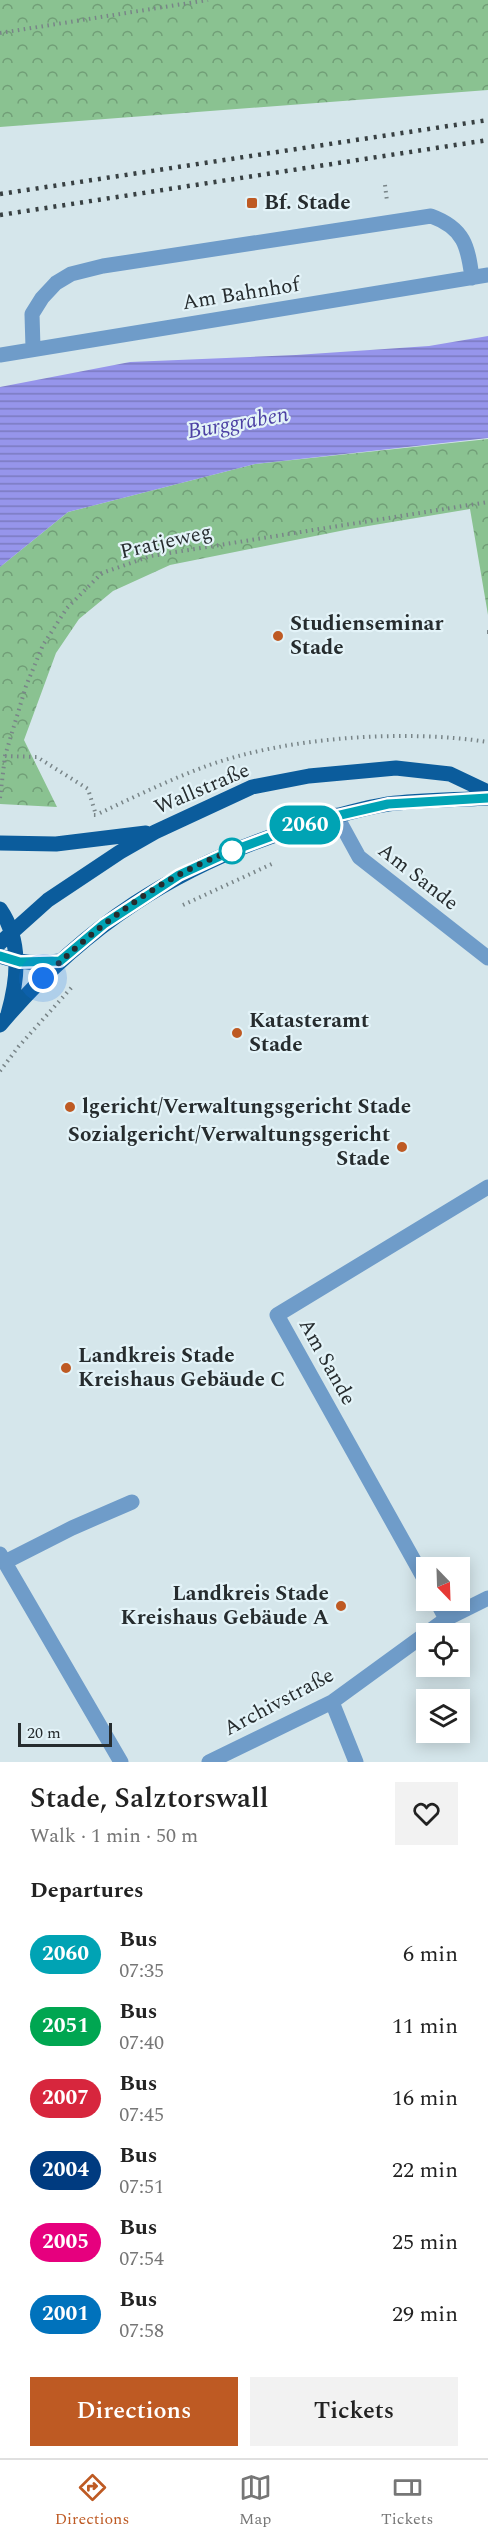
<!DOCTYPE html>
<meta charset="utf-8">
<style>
:root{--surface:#fff;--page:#f2f2f2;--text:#222;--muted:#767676;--line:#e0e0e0;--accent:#be5a23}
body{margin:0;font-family:Spectral,serif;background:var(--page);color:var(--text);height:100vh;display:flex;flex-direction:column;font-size:22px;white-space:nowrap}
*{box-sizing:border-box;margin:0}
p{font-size:20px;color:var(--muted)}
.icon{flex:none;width:33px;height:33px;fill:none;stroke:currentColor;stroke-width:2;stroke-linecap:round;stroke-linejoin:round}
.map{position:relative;height:1762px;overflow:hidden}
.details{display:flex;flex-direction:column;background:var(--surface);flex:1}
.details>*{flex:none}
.badge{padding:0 12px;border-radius:20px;font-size:21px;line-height:39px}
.needle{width:39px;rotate:157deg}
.fabs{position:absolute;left:416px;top:1557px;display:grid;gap:12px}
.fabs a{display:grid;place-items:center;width:54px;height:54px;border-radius:0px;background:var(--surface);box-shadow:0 3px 15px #0003;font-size:30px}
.scale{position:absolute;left:18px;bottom:15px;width:94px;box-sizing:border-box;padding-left:6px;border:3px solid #262c2e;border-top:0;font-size:16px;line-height:21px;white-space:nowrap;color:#262c2e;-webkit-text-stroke:4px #e3f3f8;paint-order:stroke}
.you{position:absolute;width:30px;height:30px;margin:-15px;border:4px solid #fff;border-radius:50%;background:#1a73e8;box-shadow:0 0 0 9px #1a73e833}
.map>.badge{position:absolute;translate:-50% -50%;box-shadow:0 0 0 3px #fff}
h2{padding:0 30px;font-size:22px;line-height:54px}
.round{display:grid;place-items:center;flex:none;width:63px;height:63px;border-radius:0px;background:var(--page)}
.summary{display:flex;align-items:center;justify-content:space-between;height:102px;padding:0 30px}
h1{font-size:28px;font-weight:600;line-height:45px}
.cta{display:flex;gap:12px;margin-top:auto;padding:12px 30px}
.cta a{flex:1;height:69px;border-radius:0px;background:var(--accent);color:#fff;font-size:24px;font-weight:600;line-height:69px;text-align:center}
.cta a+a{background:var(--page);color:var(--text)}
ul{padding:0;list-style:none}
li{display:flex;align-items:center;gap:18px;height:72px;padding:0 30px}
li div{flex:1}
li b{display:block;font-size:22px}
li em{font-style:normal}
li .badge{min-width:66px;font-weight:700;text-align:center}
.dock{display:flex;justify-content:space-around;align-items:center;height:84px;border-top:2px solid var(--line);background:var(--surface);font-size:16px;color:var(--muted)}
.dock a{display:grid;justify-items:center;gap:3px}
.dock .current{color:var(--accent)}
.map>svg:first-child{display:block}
.park{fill:url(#park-crowns)}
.water{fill:url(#water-rules)}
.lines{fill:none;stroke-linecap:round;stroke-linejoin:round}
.path{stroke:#798588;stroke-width:4;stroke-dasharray:1.5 4.5;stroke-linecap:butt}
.minor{stroke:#6f9cc9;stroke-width:15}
.major{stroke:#0b5c9c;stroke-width:15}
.rail{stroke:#384042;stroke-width:4.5;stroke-dasharray:3 6;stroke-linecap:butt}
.line-casing{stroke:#fff;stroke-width:14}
.line{stroke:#00a3b4;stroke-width:9}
.walk{stroke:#262c2e;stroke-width:6;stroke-dasharray:0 10.8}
.poi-dot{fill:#be5a23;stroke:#e3f3f8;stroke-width:2}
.stop-dot{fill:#fff;stroke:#00a3b4;stroke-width:3}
.labels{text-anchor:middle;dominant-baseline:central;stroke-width:4.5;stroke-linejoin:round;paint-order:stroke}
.poi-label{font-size:21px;font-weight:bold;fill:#262c2e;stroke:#e3f3f8;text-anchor:start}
.street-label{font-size:21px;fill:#262c2e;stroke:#e3f3f8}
.water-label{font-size:22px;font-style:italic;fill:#4d41a4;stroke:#e3f3f8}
</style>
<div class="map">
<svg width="488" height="1762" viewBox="0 0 488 1762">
<defs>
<pattern id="park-crowns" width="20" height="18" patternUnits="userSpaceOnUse" patternTransform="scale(1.5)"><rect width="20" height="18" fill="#8ac291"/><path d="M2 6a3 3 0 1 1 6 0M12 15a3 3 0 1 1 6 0" fill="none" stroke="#719e77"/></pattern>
<pattern id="water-rules" width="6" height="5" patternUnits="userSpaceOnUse" patternTransform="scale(1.5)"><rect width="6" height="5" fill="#9695eb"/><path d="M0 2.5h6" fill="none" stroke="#7a7abf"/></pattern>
</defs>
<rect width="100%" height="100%" fill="#d5e6eb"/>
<path class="park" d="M0,0H488V90L0,127Z
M488,439V615L470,509L350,529L170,565L113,591L79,619L56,653L24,740L57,807L0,804V567L68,512L255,464Z"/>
<path class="water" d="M488,336V438L255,464L68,512L0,567V387L130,362L296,355L429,346Z"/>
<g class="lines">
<path class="path" d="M0,33L208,0
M385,185L387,201
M487,632H488
M5,756L37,757L88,789L96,815H93
M0,798L5,756L26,686L43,645L67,608L102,573L151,556L488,502
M100,813C134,797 169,780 204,767C284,737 404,729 488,742
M183,905L274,863
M0,1071L19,1046L72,987"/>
<path class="minor" d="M33,348L32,314L42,298L56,283L71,274L103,266L431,216C464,228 468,246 472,278
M0,355L488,275
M336,815L359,857L488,958
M0,1554L121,1762
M5,1562L72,1528L132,1502
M426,1582L277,1315L488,1187
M436,1600L446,1619L488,1598
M332,1702L356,1762
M209,1762L332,1702L446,1619"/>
<path class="major" d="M0,843L56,844L146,833
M0,909C22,941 18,979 8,1014
M0,943L48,900L120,852L155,832L252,787L309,776L396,768L450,774L488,792
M0,956C20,963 39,964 60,961
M0,1025C82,927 178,864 300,827C328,818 358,809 388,804C421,800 455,800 488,798"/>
<path class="rail" d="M0,194L488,120
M0,215L488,140"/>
</g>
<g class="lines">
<defs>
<path id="line" d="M0,956L20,962L60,961L104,924L179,875L229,852L283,832L336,816L388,804L488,798"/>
</defs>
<use href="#line" class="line-casing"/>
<use href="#line" class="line"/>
<path class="walk" d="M43,978C97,926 161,876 232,851"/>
</g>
<g class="poi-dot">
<rect x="246" y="197" width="12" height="12" rx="3"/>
<circle cx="278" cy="636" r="6"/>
<circle cx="237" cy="1033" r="6"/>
<circle cx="70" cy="1107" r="6"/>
<circle cx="402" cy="1147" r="6"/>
<circle cx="66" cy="1368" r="6"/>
<circle cx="341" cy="1606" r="6"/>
</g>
<circle class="stop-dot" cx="232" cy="851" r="12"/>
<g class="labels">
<g class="poi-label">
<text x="264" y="203">Bf. Stade</text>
<text x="290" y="624">Studienseminar<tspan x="290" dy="24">Stade</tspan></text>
<text x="249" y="1021">Katasteramt<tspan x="249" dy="24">Stade</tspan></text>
<text x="82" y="1107">lgericht/Verwaltungsgericht Stade</text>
<text x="390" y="1135" text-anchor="end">Sozialgericht/Verwaltungsgericht<tspan x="390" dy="24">Stade</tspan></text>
<text x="78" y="1356">Landkreis Stade<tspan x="78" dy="24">Kreishaus Gebäude C</tspan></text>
<text x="329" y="1594" text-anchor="end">Landkreis Stade<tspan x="329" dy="24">Kreishaus Gebäude A</tspan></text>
</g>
<g class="street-label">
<text transform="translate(241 294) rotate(-9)">Am Bahnhof</text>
<text transform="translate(166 542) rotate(-13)">Pratjeweg</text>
<text transform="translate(202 789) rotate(-23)">Wallstraße</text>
<text transform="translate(418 877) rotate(38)">Am Sande</text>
<text transform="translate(327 1362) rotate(61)">Am Sande</text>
<text transform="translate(279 1702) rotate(-28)">Archivstraße</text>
</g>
<g class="water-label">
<text transform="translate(238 423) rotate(-10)">Burggraben</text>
</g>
</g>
</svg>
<div class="fabs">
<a><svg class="needle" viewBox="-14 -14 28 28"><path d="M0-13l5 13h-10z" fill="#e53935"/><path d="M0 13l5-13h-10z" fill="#767676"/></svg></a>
<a><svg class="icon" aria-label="locate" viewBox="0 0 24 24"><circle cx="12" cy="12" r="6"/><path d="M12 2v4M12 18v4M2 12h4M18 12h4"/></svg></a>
<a><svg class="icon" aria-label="layers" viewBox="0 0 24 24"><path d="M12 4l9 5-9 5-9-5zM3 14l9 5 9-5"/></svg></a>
</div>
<div class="scale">20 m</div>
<div class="you" style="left:43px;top:978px"></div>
<b class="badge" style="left:305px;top:825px;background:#00a3b4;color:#fff">2060</b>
</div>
<section class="details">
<div class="summary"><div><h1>Stade, Salztorswall</h1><p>Walk · 1 min · 50 m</p></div><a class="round"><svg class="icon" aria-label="heart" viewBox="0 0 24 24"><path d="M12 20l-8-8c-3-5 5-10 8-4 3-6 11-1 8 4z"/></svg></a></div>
<h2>Departures</h2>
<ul>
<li><span class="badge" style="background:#00a3b4;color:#fff">2060</span><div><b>Bus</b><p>07:35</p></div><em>6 min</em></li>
<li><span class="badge" style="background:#00a651;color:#fff">2051</span><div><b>Bus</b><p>07:40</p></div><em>11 min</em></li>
<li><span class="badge" style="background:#d7263d;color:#fff">2007</span><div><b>Bus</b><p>07:45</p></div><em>16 min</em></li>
<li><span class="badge" style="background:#003b80;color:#fff">2004</span><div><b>Bus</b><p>07:51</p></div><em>22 min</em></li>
<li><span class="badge" style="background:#e6007e;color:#fff">2005</span><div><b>Bus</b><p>07:54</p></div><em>25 min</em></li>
<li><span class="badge" style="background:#0072bc;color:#fff">2001</span><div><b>Bus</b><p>07:58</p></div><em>29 min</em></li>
</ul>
<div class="cta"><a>Directions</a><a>Tickets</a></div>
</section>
<nav class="dock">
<a class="current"><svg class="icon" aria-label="directions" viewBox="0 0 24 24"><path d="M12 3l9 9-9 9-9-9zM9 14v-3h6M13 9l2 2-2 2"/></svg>Directions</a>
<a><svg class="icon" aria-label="map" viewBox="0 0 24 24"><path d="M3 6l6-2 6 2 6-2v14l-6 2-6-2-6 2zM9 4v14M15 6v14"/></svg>Map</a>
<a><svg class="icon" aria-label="tickets" viewBox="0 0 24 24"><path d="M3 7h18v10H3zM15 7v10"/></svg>Tickets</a>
</nav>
